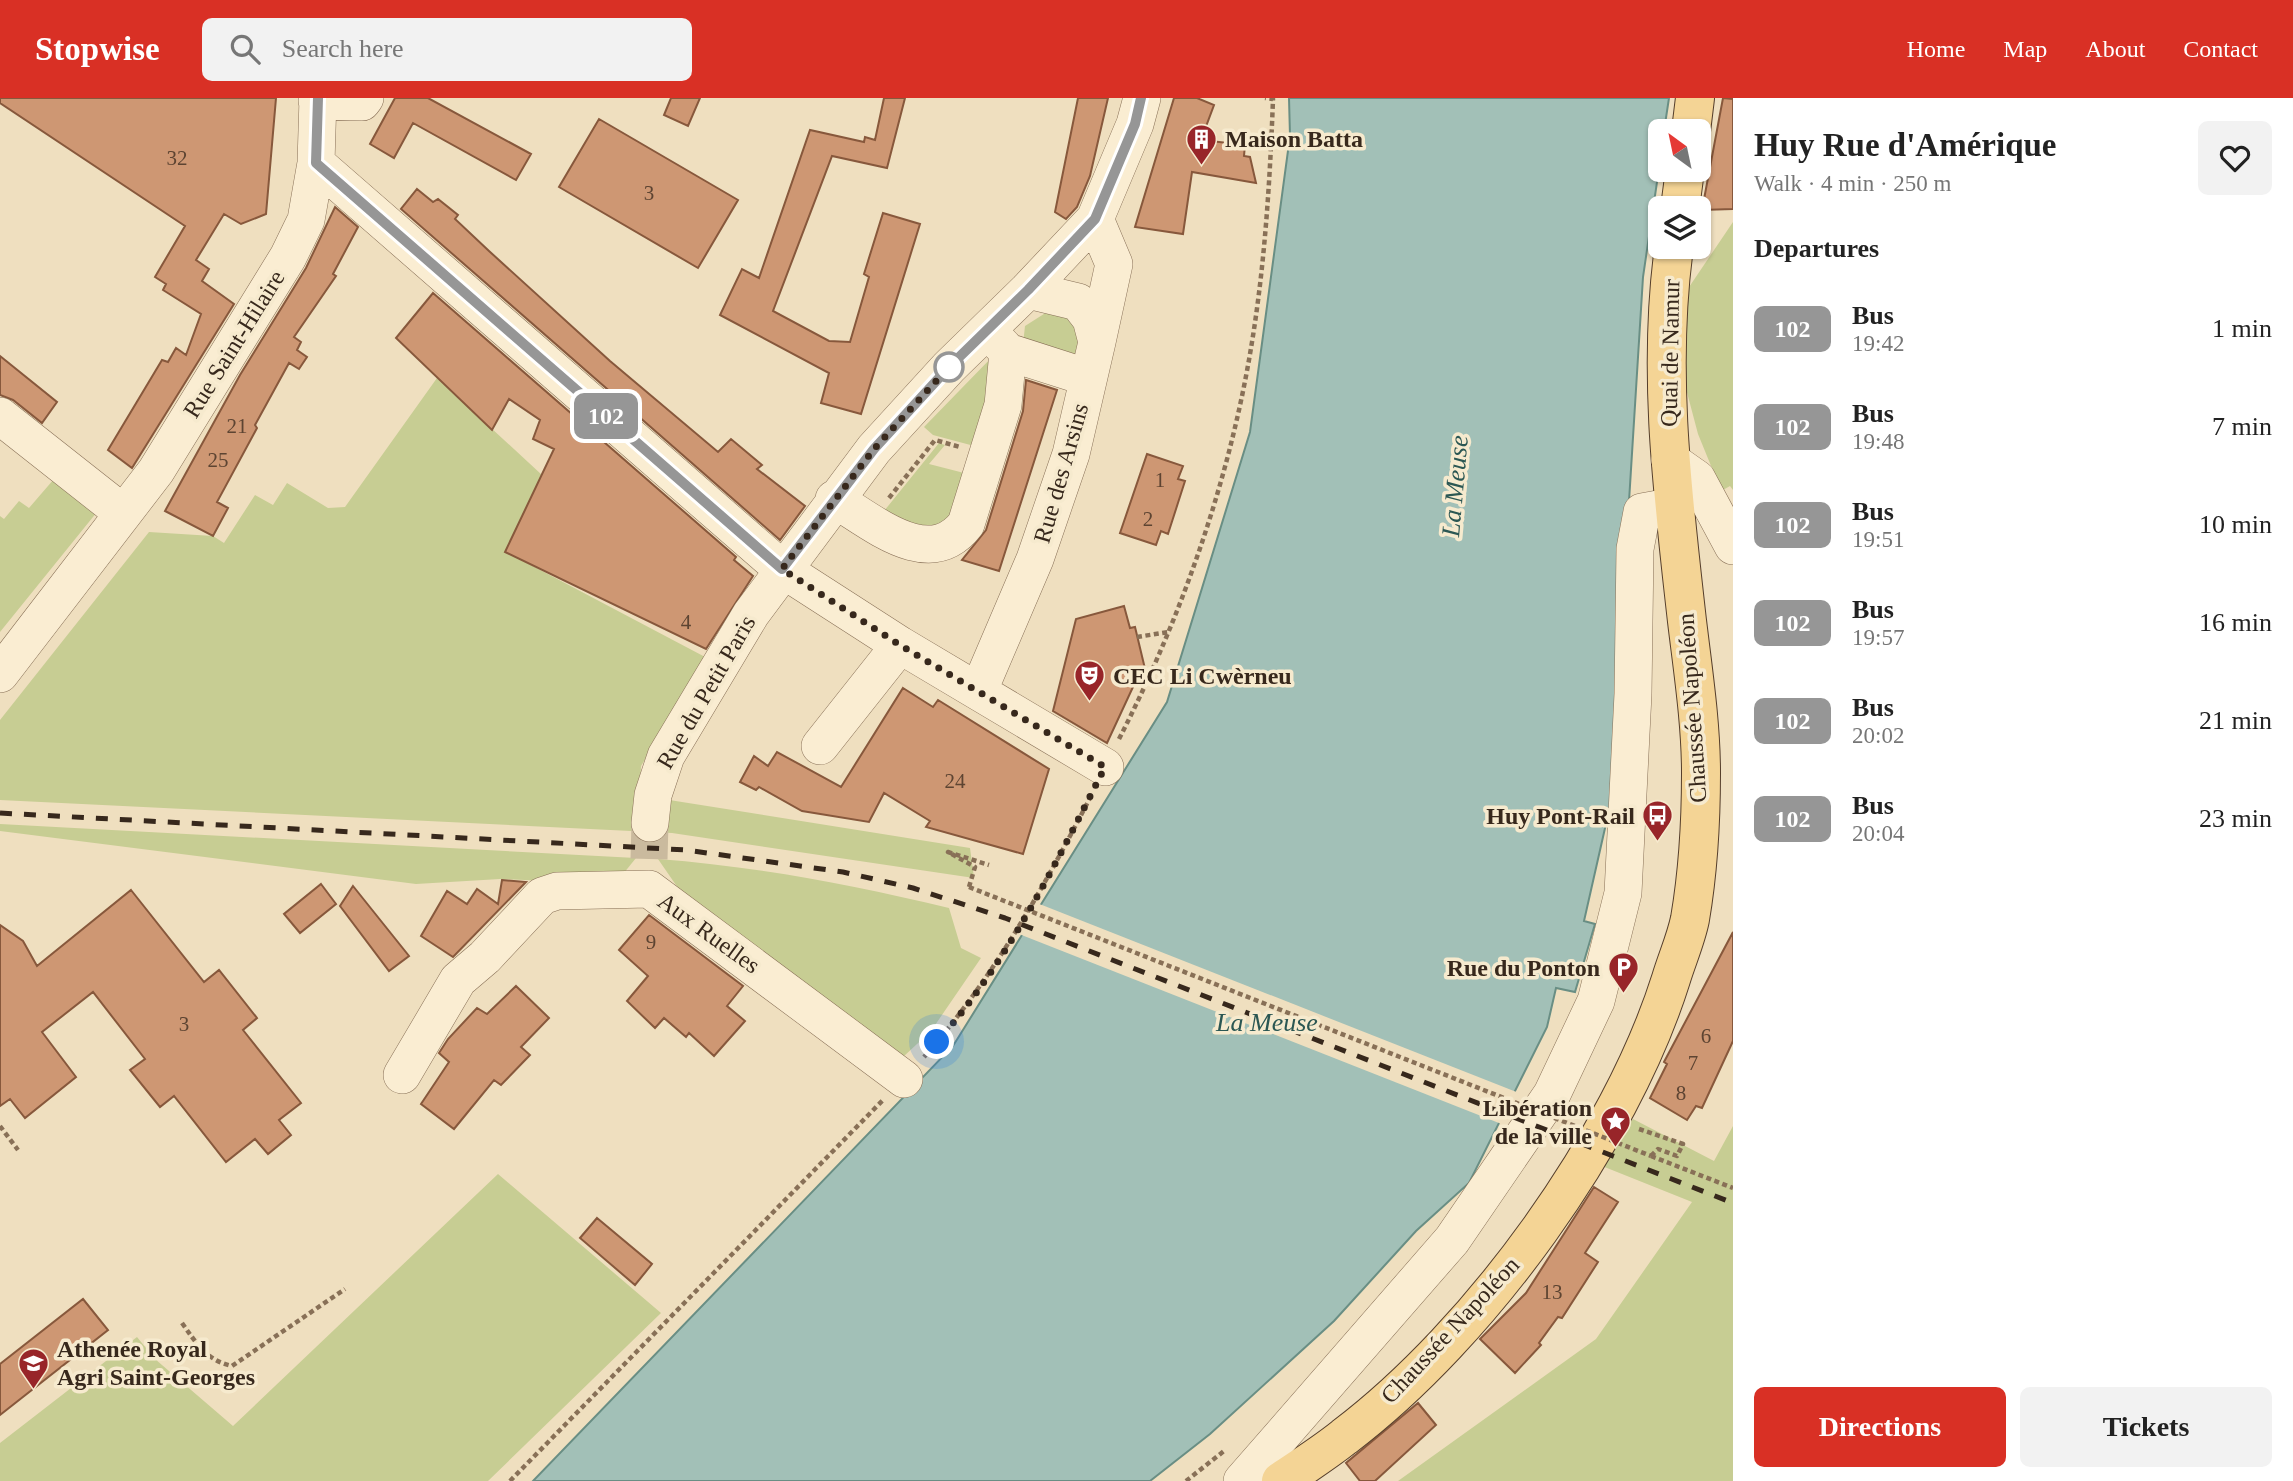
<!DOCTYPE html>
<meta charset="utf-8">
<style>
:root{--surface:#fff;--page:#f2f2f2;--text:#222;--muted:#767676;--accent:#d93025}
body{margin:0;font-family:Georgia,serif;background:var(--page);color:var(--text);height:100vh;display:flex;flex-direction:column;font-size:26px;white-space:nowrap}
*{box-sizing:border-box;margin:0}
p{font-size:23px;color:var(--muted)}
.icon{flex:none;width:38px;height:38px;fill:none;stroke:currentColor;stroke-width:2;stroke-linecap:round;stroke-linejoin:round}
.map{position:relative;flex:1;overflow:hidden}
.side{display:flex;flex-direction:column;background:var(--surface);width:560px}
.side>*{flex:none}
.badge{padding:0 14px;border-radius:10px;font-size:24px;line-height:46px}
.needle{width:46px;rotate:327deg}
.buttons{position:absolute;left:1648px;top:21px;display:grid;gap:14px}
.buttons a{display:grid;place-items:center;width:63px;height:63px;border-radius:10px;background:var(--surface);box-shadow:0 2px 5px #0004;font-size:35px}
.you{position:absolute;width:35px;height:35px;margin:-18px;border:5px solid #fff;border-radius:50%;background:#1a73e8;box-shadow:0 0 0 10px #1a73e833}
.map>.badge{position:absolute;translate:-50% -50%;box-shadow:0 0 0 4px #fff}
h2{padding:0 21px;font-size:26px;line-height:63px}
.round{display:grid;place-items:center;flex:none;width:74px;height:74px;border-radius:10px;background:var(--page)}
.overview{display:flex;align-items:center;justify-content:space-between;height:119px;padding:0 21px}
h1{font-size:33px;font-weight:800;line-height:52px}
.primary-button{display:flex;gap:14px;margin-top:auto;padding:14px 21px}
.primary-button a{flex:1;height:80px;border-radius:10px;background:var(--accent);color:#fff;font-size:28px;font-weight:800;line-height:80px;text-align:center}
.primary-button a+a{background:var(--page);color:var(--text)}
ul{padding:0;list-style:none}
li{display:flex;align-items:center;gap:21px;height:98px;padding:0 21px}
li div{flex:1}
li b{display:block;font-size:26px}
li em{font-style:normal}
li .badge{min-width:77px;font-weight:700;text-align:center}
header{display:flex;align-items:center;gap:42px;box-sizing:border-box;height:98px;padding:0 35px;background:var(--accent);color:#fff}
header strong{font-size:33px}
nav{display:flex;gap:38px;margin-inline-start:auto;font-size:24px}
.search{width:490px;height:63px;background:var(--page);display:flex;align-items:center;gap:18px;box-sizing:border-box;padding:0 24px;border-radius:10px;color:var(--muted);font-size:26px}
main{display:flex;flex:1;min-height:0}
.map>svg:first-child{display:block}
.green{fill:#c7cd93}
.water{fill:#a2c0b7;stroke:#698e84;stroke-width:2}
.pier{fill:#efdfbf}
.building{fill:#ce9773;stroke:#87583c;stroke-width:2}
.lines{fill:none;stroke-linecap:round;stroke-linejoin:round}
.minor-tunnel{stroke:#caba9e;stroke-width:37;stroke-dasharray:37 18;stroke-linecap:butt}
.minor-casing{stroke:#887057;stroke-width:38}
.major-casing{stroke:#553e2b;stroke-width:40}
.path{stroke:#887057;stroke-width:4.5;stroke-dasharray:5 3.5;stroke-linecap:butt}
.minor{stroke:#faedd2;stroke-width:37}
.major{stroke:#f4d495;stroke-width:38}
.rail{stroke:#37281c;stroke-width:5;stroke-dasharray:12 12;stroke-linecap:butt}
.path-bridge{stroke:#887057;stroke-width:4.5;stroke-dasharray:5 3.5;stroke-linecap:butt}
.line-casing{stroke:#fff;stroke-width:16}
.line{stroke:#969696;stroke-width:10}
.walk{stroke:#37281c;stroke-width:7;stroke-dasharray:0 12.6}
.stop-dot{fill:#fff;stroke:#969696;stroke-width:3.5}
.labels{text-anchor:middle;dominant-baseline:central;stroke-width:7;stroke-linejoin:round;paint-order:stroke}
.number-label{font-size:21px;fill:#5d4432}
.poi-label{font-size:24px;font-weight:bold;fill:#37281c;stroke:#f6eace;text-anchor:start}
.street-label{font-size:24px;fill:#37281c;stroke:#f6eace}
.water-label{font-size:26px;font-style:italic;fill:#2b5753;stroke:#f6eace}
</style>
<header>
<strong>Stopwise</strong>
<div class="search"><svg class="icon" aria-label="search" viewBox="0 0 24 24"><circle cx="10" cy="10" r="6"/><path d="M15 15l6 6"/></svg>Search here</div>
<nav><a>Home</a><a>Map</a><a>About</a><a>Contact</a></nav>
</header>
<main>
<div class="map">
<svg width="1733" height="1383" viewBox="0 0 1733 1383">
<rect width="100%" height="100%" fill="#efdfbf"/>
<path class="green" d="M1733,124V392L1730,388L1723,392L1718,385L1698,336L1684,283L1683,198Z
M1047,214L1062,216L1076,227L1080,260L1023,246L1025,228Z
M994,257L978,349L933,337L924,329Z
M437,280L542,377L506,454L707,560L641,668L638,724L663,701L970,750L974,780L672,735L0,702V622L149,434L213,438L224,445L255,397L273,407L287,385L328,410L345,409Z
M939,345L945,347L929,366L968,376L943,433L880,418Z
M54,381L97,414L0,534V418L4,421L19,403L29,410Z
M0,726L636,760L615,786L500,781L416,786L0,733Z
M658,761C760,769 849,786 949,810L961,850L981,860L931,933L903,959L687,803Z
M1633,1021L1714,1063L1733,1028V1383H1398L1596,1241L1692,1104L1592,1064Z
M498,1076L661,1215L488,1383H0V1345L137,1239L155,1261L233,1328Z"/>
<path class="water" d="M1289,0H1669L1664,33H1661V57L1643,179L1610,708L1584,823L1595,826L1575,894L1556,890L1547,929L1469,1085L1416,1133L1334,1223L1210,1336L1150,1383H533L953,948L1167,604L1250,334L1290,38Z"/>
<path class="pier" d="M1039,806L1042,807L1519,995L1504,1027L1019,836Z"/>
<path class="building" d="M0,0H276L266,116L241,126L224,116L196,162L209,171L202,183L234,206L132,370L108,352L162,262L168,264L176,250L186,257L201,216L163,192L166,186L155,179L185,128L0,5Z
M395,0H428L531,56L516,82L413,25L394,60L370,46Z
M671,0H700L688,28L664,17Z
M884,0H905L887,70L832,58L773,213L829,243L850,244L869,179L864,176L883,115L920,126L861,316L821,305L829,275L720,217L742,171L759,180L810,32L864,44L865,39L875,42Z
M1078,0H1108L1090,78L1077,109L1066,121L1055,114Z
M1174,0H1197L1214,7L1201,42L1245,47L1244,58L1250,59L1256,85L1192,74L1183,136L1135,129Z
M1723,0L1733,1V111L1702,112Z
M599,21L738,102L698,170L559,89Z
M417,91L433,104L438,101L458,117L455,121L489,153L610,263L718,354L731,341L762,367L757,371L805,408L780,442L401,111Z
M335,109L358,129L333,176L336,178L294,239L301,244L297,252L307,259L299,271L289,265L255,327L257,330L217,404L228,410L213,438L165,413L240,277L306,170Z
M433,195L736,459L734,462L753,478L706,551L505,454L554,351L533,341L540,322L509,301L492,332L396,240Z
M0,258L57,304L42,325L13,302L0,297Z
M1026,282L1057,292L999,473L962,462L986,432L1023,313Z
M1147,356L1183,368L1178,381L1185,383L1168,436L1161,433L1156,447L1120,435Z
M1124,508L1130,530L1135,529L1146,575L1139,576L1107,645L1053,613L1076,521Z
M903,590L933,609L938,602L1049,671L1023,756L926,729L930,723L884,695L869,724L802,713L759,689L756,692L740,684L754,658L768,668L777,654L841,689Z
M502,782L526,784L453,859L421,838L447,793L467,806L477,791L498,806Z
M321,786L336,806L300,835L284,816Z
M353,788L409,858L389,873L340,808Z
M131,792L204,884L219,872L257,920L243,932L301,1005L279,1022L291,1037L268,1056L255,1041L226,1064L174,998L160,1009L130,972L145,961L93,894L42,934L76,979L25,1020L10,1001L0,1008V827L23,843L37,868Z
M649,817L743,888L727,908L745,923L714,958L689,935L686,939L664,920L655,930L627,903L648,878L619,852Z
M1733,834V943L1702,1010L1696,1008L1687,1022L1650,1000L1667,966L1664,964Z
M516,888L549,920L521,949L530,957L501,987L494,982L454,1031L421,1006L449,964L439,955L448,941L477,910L487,916Z
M1594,1089L1618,1104L1585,1155L1598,1164L1562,1220L1558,1219L1539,1245L1541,1247L1515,1275L1480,1241L1526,1195Z
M597,1120L652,1166L635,1187L580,1140Z
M83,1201L108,1232L0,1317V1266Z
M1418,1305L1436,1327L1375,1383H1360L1346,1365Z"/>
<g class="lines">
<path class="minor-tunnel" d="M649,761L650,725"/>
<defs>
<path id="minor" d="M317,3L362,4L365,0
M316,65L782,471L900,547L1105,669
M1095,121L1114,166L1097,244
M993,238L1008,254L1086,279
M0,318L123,415
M1670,362L1697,381L1733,448
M834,401C873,424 929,474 966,426L1003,307L1008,254
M0,576L156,373L288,159L306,122L316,65L318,0
M979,592L1035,461L1071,356L1097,244L1091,221L1078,204L1028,192
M820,648L900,547
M650,725L653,697L666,658L751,516L874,351L949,269L1028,192L1095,121L1135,26L1142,0
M402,977L458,882L485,859L542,798L557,793L649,791L904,981
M1242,1383L1452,1142L1552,996L1596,903L1623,795L1633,596L1635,451L1642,414L1675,408"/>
<path id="major" d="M1691,33L1695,0
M1680,110L1685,72
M1281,1383C1302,1369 1324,1355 1344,1339C1480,1236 1620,1043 1671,881C1677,861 1686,841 1690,821C1698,774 1701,723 1701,675C1701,625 1693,573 1687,523C1673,398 1657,274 1674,149"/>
</defs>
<use href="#minor" class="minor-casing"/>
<use href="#major" class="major-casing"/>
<path class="path" d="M889,400L935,342L960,349
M1137,539L1168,534
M1119,641C1182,518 1230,381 1252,244C1265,164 1270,82 1273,1L1265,0
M969,789L975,769L948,754L989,767
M924,959C993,881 1044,789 1092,696
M0,1028L18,1052
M1639,1031L1683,1046L1677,1058L1658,1051L1651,1058
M1651,1058L1733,1090
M182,1225C197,1246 206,1262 232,1268L345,1191
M510,1383L884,1001
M1186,1383L1224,1353"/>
<use href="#minor" class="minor"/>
<use href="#major" class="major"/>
<path class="rail" d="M0,715L686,752L843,774L913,790L1005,820L1733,1105"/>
<path class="path-bridge" d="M969,789L1651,1058"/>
</g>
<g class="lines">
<defs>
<path id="line" d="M318,0L316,65L782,471L874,351L949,269L1028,192L1095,121L1135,26L1141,0"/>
</defs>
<use href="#line" class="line-casing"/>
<use href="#line" class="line"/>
<path class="walk" d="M937,944C1008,864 1057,763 1105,669L900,547L782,471L874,351L949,269"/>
</g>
<defs>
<symbol id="building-pin" viewBox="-11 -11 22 30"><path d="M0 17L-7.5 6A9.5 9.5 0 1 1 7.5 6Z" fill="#982529" stroke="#f6eace"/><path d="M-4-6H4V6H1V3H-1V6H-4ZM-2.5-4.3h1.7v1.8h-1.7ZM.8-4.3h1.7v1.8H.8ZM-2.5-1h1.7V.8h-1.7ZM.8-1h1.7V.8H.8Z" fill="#fff"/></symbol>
<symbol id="theatre-pin" viewBox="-11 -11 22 30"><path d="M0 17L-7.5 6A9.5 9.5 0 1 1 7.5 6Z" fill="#982529" stroke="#f6eace"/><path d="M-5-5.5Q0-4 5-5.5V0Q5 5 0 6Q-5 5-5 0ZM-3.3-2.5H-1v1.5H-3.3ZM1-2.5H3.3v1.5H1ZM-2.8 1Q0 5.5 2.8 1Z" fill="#fff"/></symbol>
<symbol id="bus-pin" viewBox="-11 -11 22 30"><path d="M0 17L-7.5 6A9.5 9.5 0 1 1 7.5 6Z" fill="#982529" stroke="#f6eace"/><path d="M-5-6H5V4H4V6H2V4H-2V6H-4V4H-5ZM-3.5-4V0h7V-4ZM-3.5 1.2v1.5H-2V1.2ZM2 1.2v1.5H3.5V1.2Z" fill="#fff"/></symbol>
<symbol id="parking-pin" viewBox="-11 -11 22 30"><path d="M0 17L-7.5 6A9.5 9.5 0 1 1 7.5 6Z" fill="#982529" stroke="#f6eace"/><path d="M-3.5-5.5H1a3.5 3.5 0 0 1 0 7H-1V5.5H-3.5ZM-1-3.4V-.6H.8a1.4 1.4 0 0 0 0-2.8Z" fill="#fff"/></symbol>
<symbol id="sight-pin" viewBox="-11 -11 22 30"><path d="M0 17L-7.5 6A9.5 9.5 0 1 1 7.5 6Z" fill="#982529" stroke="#f6eace"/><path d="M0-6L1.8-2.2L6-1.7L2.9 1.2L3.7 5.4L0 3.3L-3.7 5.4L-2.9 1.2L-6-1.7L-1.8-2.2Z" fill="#fff"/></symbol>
<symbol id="school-pin" viewBox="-11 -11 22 30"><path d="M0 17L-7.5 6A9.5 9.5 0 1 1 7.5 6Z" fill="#982529" stroke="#f6eace"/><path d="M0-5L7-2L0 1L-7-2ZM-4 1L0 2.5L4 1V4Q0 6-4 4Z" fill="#fff"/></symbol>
</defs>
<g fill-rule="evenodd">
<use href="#building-pin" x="1184" y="24" width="35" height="47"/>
<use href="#theatre-pin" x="1072" y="560" width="35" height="47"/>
<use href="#bus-pin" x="1640" y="700" width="35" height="47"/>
<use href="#parking-pin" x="1606" y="852" width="35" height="47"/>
<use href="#sight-pin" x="1598" y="1006" width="35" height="47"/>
<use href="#school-pin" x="16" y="1248" width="35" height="47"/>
</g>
<circle class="stop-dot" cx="949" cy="269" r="14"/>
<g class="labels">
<g class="number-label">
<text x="177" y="60">32</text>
<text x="649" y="95">3</text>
<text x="237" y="328">21</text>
<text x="218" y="362">25</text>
<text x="1160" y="382">1</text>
<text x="1148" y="421">2</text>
<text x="686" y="524">4</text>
<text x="955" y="683">24</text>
<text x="651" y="844">9</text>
<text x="184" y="926">3</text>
<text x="1706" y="938">6</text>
<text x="1693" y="965">7</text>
<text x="1681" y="995">8</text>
<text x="1552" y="1194">13</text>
</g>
<g class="poi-label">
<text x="1225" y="41">Maison Batta</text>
<text x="1113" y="578">CEC Li Cwèrneu</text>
<text x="1635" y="718" text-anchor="end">Huy Pont-Rail</text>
<text x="1600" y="870" text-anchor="end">Rue du Ponton</text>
<text x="1592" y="1010" text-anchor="end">Libération<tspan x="1592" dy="28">de la ville</tspan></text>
<text x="57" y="1251">Athenée Royal<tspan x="57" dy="28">Agri Saint-Georges</tspan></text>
</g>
<g class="street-label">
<text transform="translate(234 246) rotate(-58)">Rue Saint-Hilaire</text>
<text transform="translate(1670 255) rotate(-89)">Quai de Namur</text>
<text transform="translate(1061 375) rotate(-74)">Rue des Arsins</text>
<text transform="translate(706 594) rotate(-60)">Rue du Petit Paris</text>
<text transform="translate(1692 610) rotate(-94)">Chaussée Napoléon</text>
<text transform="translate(709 835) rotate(36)">Aux Ruelles</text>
<text transform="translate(1450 1232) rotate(-47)">Chaussée Napoléon</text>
</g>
<g class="water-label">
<text transform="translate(1455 388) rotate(-85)">La Meuse</text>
<text x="1267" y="924">La Meuse</text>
</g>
</g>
</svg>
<div class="buttons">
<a><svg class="needle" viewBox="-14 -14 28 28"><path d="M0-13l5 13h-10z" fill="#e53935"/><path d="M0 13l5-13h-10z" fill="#767676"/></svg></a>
<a><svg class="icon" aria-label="layers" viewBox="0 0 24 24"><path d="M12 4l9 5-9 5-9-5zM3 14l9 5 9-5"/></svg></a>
</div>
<div class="you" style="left:937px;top:944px"></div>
<b class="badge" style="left:606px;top:318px;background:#969696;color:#fff">102</b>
</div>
<section class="side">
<div class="overview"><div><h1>Huy Rue d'Amérique</h1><p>Walk · 4 min · 250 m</p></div><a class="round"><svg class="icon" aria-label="heart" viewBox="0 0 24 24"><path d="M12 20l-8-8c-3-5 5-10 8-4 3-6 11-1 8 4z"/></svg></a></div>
<h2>Departures</h2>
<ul>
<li><span class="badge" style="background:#969696;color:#fff">102</span><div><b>Bus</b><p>19:42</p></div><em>1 min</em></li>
<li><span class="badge" style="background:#969696;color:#fff">102</span><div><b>Bus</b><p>19:48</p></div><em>7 min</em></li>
<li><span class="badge" style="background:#969696;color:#fff">102</span><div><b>Bus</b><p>19:51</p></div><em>10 min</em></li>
<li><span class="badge" style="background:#969696;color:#fff">102</span><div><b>Bus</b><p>19:57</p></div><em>16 min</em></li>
<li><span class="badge" style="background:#969696;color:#fff">102</span><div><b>Bus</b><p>20:02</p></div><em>21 min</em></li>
<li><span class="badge" style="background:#969696;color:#fff">102</span><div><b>Bus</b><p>20:04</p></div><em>23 min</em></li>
</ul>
<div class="primary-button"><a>Directions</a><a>Tickets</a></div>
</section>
</main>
